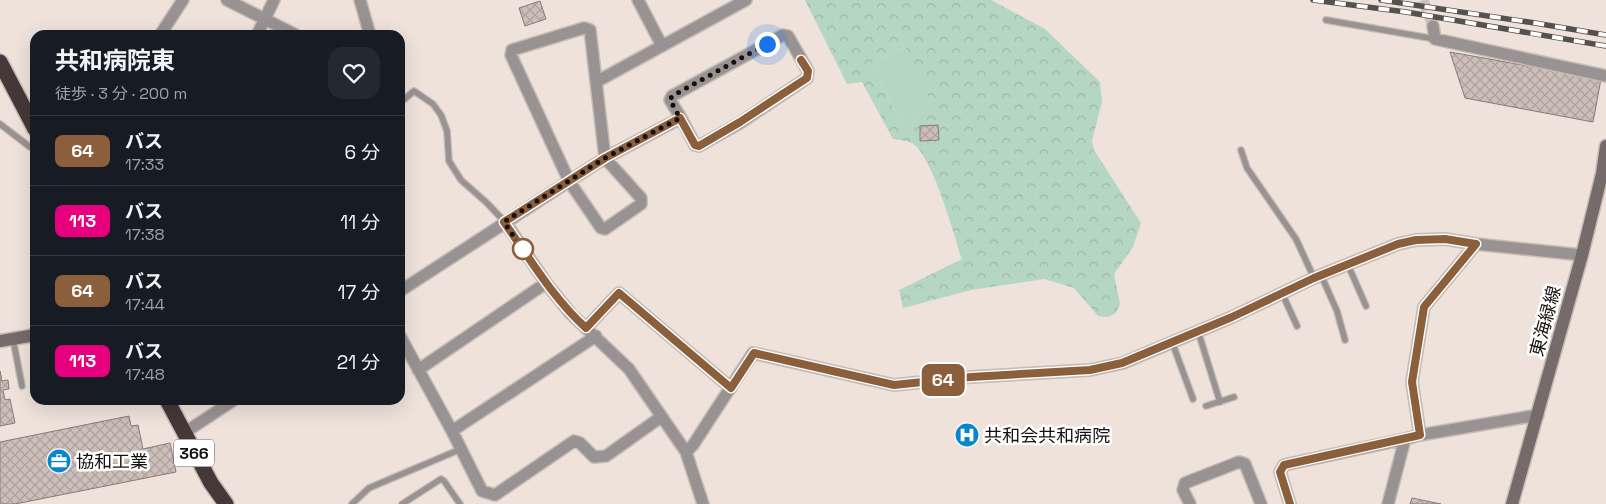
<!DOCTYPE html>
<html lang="ja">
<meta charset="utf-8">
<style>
:root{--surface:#171b24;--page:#242831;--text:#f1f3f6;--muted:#9ea1a6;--line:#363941}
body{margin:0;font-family:"Space Grotesk","Noto Sans JP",sans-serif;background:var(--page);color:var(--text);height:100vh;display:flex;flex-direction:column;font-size:19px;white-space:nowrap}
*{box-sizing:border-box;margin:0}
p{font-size:16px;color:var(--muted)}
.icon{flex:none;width:28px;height:28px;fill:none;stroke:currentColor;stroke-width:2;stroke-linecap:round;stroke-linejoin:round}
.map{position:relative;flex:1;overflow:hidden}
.panel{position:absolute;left:30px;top:30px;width:375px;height:375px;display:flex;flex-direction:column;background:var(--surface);border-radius:15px;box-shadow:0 5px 20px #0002}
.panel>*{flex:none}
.badge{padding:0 10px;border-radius:8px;font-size:18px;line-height:32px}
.you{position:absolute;width:25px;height:25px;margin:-12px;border:4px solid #fff;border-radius:50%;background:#1a73e8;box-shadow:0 0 0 8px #1a73e833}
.map>.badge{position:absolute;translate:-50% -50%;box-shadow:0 0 0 2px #fff}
.round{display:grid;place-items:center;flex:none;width:52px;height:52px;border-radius:15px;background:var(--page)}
.head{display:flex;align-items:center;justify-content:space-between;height:85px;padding:0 25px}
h1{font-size:24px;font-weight:700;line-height:38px}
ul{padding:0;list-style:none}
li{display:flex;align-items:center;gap:15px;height:70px;padding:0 25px;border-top:1px solid var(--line)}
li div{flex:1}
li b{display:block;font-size:19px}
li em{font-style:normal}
li .badge{min-width:55px;font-weight:700;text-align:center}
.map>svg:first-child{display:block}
.green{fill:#b5d7c2}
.forest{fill:url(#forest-crowns);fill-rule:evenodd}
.building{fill:url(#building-cross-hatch);stroke:#897b77}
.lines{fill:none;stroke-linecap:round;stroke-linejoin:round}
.street-tunnel{stroke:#cdc3bb;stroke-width:11;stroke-dasharray:11 5.5;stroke-linecap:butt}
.lane-casing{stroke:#c7bcb5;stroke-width:8}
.street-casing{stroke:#c7bcb5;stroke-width:14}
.secondary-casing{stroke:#c7bcb5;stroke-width:15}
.highway-casing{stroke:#c7bcb5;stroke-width:18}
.lane{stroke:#999292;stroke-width:5.5}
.street{stroke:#999292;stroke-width:11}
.secondary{stroke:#746b6a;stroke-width:12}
.highway{stroke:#443838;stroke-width:15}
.rail-casing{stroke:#57514c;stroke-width:5.5}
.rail{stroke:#fff;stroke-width:4;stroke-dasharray:11;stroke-linecap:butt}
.line-casing{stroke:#fff;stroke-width:11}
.line{stroke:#8b5e3c;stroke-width:8}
.walk{stroke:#15110e;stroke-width:5;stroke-dasharray:0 9}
.stop-dot{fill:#fff;stroke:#8b5e3c;stroke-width:2.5}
.labels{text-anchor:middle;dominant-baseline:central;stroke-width:5;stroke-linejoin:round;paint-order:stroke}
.shield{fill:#fff;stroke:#5b5856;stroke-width:1}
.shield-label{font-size:16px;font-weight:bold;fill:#15110e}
.street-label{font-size:18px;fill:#15110e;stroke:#fff}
.poi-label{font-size:18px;fill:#15110e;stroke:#fff;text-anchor:start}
</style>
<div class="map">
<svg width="1606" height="504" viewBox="0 0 1606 504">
<defs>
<pattern id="forest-crowns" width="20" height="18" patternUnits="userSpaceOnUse" patternTransform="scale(1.25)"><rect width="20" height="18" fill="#b5d7c2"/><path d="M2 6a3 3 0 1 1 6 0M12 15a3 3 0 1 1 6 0" fill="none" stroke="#9bb8a6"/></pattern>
<pattern id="building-cross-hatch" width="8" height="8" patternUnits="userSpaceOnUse" patternTransform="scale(1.25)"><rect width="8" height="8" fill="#ccbeb9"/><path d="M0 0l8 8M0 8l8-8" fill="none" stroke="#aea29e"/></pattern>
</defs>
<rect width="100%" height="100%" fill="#eee2da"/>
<path class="green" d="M905,47L934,108L901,124L872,63Z"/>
<path class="forest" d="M805,0H991L1045,29L1100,82L1102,102L1092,141L1094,150L1141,223L1133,247L1114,274L1120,304L1116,313L1108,317L1098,316L1074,288L1044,279L971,290L903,308L899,290L962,259C954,235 932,154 912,143C907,140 898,140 893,139L862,82L847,84ZM905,47L933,108L901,124L872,63Z"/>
<path class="building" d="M540,1L546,19L525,26L519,8Z
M1450,52L1601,79L1593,122L1465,98Z
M938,125L939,140L920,141V126Z
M0,371L2,381L8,380L9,389L3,390L5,400L10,399L15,423L0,426Z
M129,416L131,426L138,425L143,449L170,443L176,472L15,504H0V442Z
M1412,498L1441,504H1410Z"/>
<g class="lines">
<path class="street-tunnel" d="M1423,0L1433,26"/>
<defs>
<path id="lane" d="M1326,20L1435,39
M400,103L414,91L433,104L441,115L447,131L449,161L461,180L487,203L505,222
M0,124L30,147H35
M1241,150L1247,168L1296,239L1314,278
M1348,265L1366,306
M1321,275L1337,311L1345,340
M1282,293L1297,326
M1198,331L1220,402
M13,339L22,386
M1172,342L1193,399
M1206,406L1234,397
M352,504L369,488L461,449
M402,504L441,479L444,481L460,504"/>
<path id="street" d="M227,0L296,35
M360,0L370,35
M638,0L662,46
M1433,26L1435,39L1606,76
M584,28L590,30L605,158L641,198V204L605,229L601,228L569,181L511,55L512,50Z
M160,35L183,0
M257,35L274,0
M596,82L746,0
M505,222L546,283L571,314L629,369L686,452L703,504
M400,291L605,158L681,118L670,100L672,96L783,35L788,36L808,71L807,78L740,123L699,146L695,145L681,118
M586,328L619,293L731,388
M400,336L452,431L482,491L495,495L574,441L580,443L594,457L606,456L661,417
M418,370L546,283
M452,431L596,336
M184,433L234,400
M1420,435L1412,382L1424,307L1476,244
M686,452L693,445L753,353L894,385L971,377L1090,370L1123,363L1232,317L1314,278L1398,244L1416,240L1445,239L1476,244L1582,255
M1190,504L1183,490L1185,483L1239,462L1245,464L1261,504
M1290,504L1280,472L1284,465L1405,439
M1388,504L1405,439L1420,435L1538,415"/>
<path id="secondary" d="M0,341L35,335
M1512,504L1582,255L1602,174L1606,146"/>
<path id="highway" d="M0,62L35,129
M167,400L211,483L226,504"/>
</defs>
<use href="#lane" class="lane-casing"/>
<use href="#street" class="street-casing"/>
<use href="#secondary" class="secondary-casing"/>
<use href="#highway" class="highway-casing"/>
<use href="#lane" class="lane"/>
<use href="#street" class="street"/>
<use href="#secondary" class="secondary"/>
<use href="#highway" class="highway"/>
<defs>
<path id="rail" d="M1313,0L1406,12L1606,46
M1381,0L1535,23L1606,35"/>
</defs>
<use href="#rail" class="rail-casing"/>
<use href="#rail" class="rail"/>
</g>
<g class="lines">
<defs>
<path id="line" d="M801,60L808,71L807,78L740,122L699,146L695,145L680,118L605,158L504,222C530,259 553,298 586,328L619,293L731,388L754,353L894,385L971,377L1090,370L1122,363L1232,317L1314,278L1398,244L1416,240L1445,239L1476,244L1424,307L1412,382L1420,435L1284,465L1280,472L1290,504"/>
</defs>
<use href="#line" class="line-casing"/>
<use href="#line" class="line"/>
<path class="walk" d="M523,249L525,253L504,222L605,158L680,118L670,100L672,96L767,44"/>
</g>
<defs>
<symbol id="hospital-disc" viewBox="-11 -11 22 22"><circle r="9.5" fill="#0885cd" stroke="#fff"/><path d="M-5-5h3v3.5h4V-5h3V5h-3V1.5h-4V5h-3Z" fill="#fff"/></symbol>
<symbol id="office-disc" viewBox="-11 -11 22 22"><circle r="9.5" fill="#0885cd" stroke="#fff"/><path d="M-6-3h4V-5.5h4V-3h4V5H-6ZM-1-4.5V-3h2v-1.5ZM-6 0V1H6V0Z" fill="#fff"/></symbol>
</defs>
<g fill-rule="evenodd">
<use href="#hospital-disc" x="953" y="421" width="28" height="28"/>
<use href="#office-disc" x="45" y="447" width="28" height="28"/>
</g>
<circle class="stop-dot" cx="523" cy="249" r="10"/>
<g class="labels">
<rect class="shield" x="174" y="439.5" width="40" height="27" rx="4"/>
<g class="shield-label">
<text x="194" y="453">366</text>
</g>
<g class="street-label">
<text transform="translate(1545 321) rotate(-75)">東海緑線</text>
</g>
<g class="poi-label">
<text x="984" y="435">共和会共和病院</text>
<text x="76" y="461">協和工業</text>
</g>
</g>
</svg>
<div class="you" style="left:767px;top:44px"></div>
<b class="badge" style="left:943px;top:380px;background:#8b5e3c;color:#fff">64</b>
<section class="panel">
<div class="head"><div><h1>共和病院東</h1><p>徒歩 · 3 分 · 200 m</p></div><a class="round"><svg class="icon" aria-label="heart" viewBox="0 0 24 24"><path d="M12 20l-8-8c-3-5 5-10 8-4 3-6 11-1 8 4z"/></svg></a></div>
<ul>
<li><span class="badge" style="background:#8b5e3c;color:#fff">64</span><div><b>バス</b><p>17:33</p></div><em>6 分</em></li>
<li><span class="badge" style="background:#e6007e;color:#fff">113</span><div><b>バス</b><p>17:38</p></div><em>11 分</em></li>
<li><span class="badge" style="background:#8b5e3c;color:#fff">64</span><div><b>バス</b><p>17:44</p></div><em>17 分</em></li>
<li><span class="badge" style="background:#e6007e;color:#fff">113</span><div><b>バス</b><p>17:48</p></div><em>21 分</em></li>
</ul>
</section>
</div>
